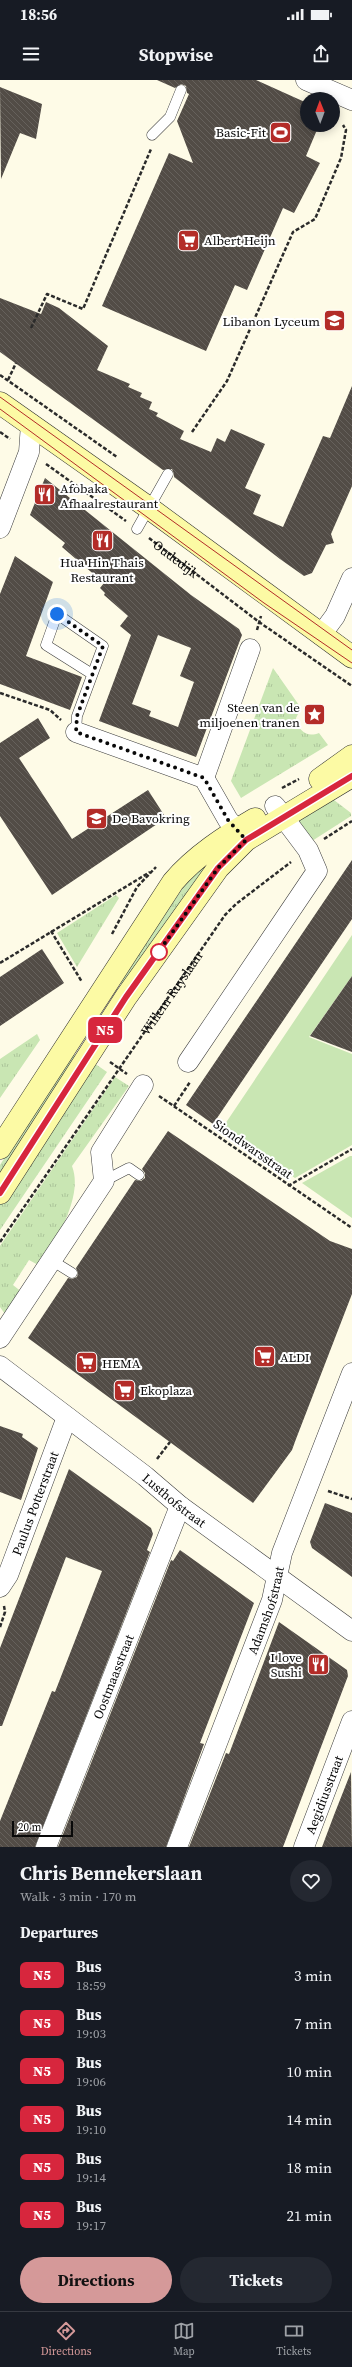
<!DOCTYPE html>
<meta charset="utf-8">
<style>
:root{--surface:#171b24;--page:#242831;--text:#f1f3f6;--muted:#9ea1a6;--line:#363941;--accent:#d59999}
body{margin:0;font-family:"Source Serif 4",serif;background:var(--page);color:var(--text);height:100vh;display:flex;flex-direction:column;font-size:15px;white-space:nowrap}
*{box-sizing:border-box;margin:0}
p{font-size:13px;color:var(--muted)}
.icon{flex:none;width:22px;height:22px;fill:none;stroke:currentColor;stroke-width:2;stroke-linecap:round;stroke-linejoin:round}
.map{position:relative;height:1767px;overflow:hidden}
.sheet{display:flex;flex-direction:column;background:var(--surface);flex:1}
.sheet>*{flex:none}
.badge{padding:0 8px;border-radius:6px;font-size:14px;line-height:26px}
.needle{width:26px;rotate:359deg}
.fabs{position:absolute;left:300px;top:12px;display:grid;gap:8px}
.fabs a{display:grid;place-items:center;width:40px;height:40px;border-radius:50%;background:var(--surface);box-shadow:0 2px 10px #0003;font-size:20px}
.scale{position:absolute;left:12px;bottom:10px;width:61px;box-sizing:border-box;padding-left:4px;border:2px solid #090909;border-top:0;font-size:11px;line-height:14px;white-space:nowrap;color:#090909;-webkit-text-stroke:3px #fff;paint-order:stroke}
.you{position:absolute;width:20px;height:20px;margin:-10px;border:3px solid #fff;border-radius:50%;background:#1a73e8;box-shadow:0 0 0 6px #1a73e833}
.map>.badge{position:absolute;translate:-50% -50%;box-shadow:0 0 0 2px #fff}
h2{padding:0 20px;font-size:15px;line-height:36px}
.round{display:grid;place-items:center;flex:none;width:42px;height:42px;border-radius:21px;background:var(--page)}
.head{display:flex;align-items:center;justify-content:space-between;height:68px;padding:0 20px}
h1{font-size:19px;font-weight:700;line-height:30px}
.button{display:flex;gap:8px;margin-top:auto;padding:8px 20px}
.button a{flex:1;height:46px;border-radius:24px;background:var(--accent);color:#111;font-size:16px;font-weight:700;line-height:46px;text-align:center}
.button a+a{background:var(--page);color:var(--text)}
ul{padding:0;list-style:none}
li{display:flex;align-items:center;gap:12px;height:48px;padding:0 20px}
li div{flex:1}
li b{display:block;font-size:15px}
li em{font-style:normal}
li .badge{min-width:44px;font-weight:700;text-align:center}
.status{display:flex;justify-content:space-between;align-items:center;height:28px;padding:0 20px;background:var(--surface);direction:ltr}
.status svg{height:11px;fill:currentColor}
header{display:flex;justify-content:space-between;align-items:center;height:52px;padding:0 20px;background:var(--surface);font-size:18px;font-weight:700}
.tab-bar{display:flex;justify-content:space-around;align-items:center;height:56px;border-top:1px solid var(--line);background:var(--surface);font-size:11px;color:var(--muted)}
.tab-bar a{display:grid;justify-items:center;gap:2px}
.tab-bar .selected{color:var(--accent)}
.map>svg:first-child{display:block}
.grass{fill:url(#grass-tufts)}
.park{fill:#c9e6b3}
.building{fill:url(#building-back-hatch);fill-rule:evenodd}
.lines{fill:none;stroke-linecap:round;stroke-linejoin:round}
.lane-casing{stroke:#3c3c3c;stroke-width:11}
.street-casing{stroke:#3c3c3c;stroke-width:21}
.secondary-casing{stroke:#2b2b2b;stroke-width:23}
.path{stroke:#2b2b2b;stroke-width:2.5;stroke-dasharray:4 2;stroke-linecap:butt}
.lane{stroke:#fff;stroke-width:10}
.street{stroke:#fff;stroke-width:20}
.secondary{stroke:#fcfaa4;stroke-width:22}
.tram{stroke:#b32c28;stroke-width:1}
.line-casing{stroke:#fff;stroke-width:9}
.line{stroke:#d7263d;stroke-width:6}
.walk{stroke:#090909;stroke-width:4;stroke-dasharray:0 7.2}
.stop-dot{fill:#fff;stroke:#d7263d;stroke-width:2}
.labels{text-anchor:middle;dominant-baseline:central;stroke-width:4;stroke-linejoin:round;paint-order:stroke}
.poi-label{font-size:13px;fill:#090909;stroke:#fff;text-anchor:start}
.street-label{font-size:13px;fill:#090909;stroke:#fff}
</style>
<div class="status"><b>18:56</b><svg viewBox="0 0 49 12"><path d="M0 12V9h3v3zM5 12V6h3v6zM10 12V3h3v9zM15 12V0h3v12zM26 1h20v11H26zM47 4h2v5h-2z"/></svg></div>
<header><svg class="icon" aria-label="menu" viewBox="0 0 24 24"><path d="M4 6h16M4 12h16M4 18h16"/></svg>Stopwise<svg class="icon" aria-label="share" viewBox="0 0 24 24"><path d="M12 15V3M7 8l5-5 5 5M5 13v7h14v-7"/></svg></header>
<div class="map">
<svg width="352" height="1767" viewBox="0 0 352 1767">
<defs>
<pattern id="grass-tufts" width="24" height="20" patternUnits="userSpaceOnUse"><rect width="24" height="20" fill="#c9e6b3"/><path d="M3 7l-1-3M5 7V3M7 7l1-3M15 17l-1-3M17 17v-4M19 17l1-3" fill="none" stroke="#abc499"/></pattern>
<pattern id="building-back-hatch" width="6" height="6" patternUnits="userSpaceOnUse"><rect width="6" height="6" fill="#524c46"/><path d="M-1 5l2 2M0 0l6 6M5-1l2 2" fill="none" stroke="#66615c"/></pattern>
</defs>
<rect width="100%" height="100%" fill="#fefbe7"/>
<path class="grass" d="M273,588L301,628L296,638C298,650 306,658 319,653L328,665L241,718L231,701Z
M329,720H334L351,733V736L312,761L297,740Z
M221,770L126,908L119,902L189,799Z
M116,815L119,818L77,887L57,853Z
M37,954L40,960L0,1018V979Z
M71,973L79,978L0,1096V1085Z
M94,983L107,992L0,1150V1121Z
M115,997L129,1006L72,1086C84,1117 55,1161 40,1186L29,1180L13,1205L23,1213L5,1234L0,1227V1166Z"/>
<path class="park" d="M352,855V896L309,957L352,974V1065L295,1098L223,1047Z
M350,1076H352V1138L302,1103Z"/>
<path class="building" d="M157,0H256L307,23V45H319L306,76L320,83L294,133L283,128L247,210L235,205L206,271L102,226L169,73L193,83L177,41L189,14L187,13L186,6L181,4L175,8Z
M0,7L42,24L36,59L20,53L1,99Z
M0,218L41,234L46,222L59,228L108,266L97,290L130,304L128,307L142,313L140,317L152,322L149,329L158,333L156,336L184,351L180,359L211,372L217,358L225,362L231,349L265,364L245,408L261,415L253,434L283,447L323,356L330,358L352,306V406L331,454L334,463L326,465L312,493L304,496L280,479L174,397V394L172,389L163,390L0,272Z
M45,398L191,515L239,549L242,555L196,677L99,641L131,555L120,546L128,536L104,515L105,513L100,508L104,503L62,467L65,463L30,435ZM158,555L191,568L180,596L194,602L178,647L149,636L151,631L132,624Z
M15,476L53,502L26,576L82,597L70,630L0,604V514Z
M38,638L50,658L19,678L72,759L148,710L166,738L52,815L0,736V663Z
M352,780V839L213,1044L186,1025Z
M42,869L64,903L0,946V897Z
M352,896V972L310,956Z
M168,1051L330,1161L352,1169V1214L296,1359L292,1370L253,1423L28,1258L68,1198L72,1199L77,1197L78,1193L76,1188L135,1100L141,1101L145,1098V1093L142,1089Z
M0,1346L23,1354L22,1357L38,1368L21,1420L0,1412Z
M69,1389L151,1448L153,1454L147,1470L150,1472L35,1767H0V1741L52,1611L55,1612L102,1491L66,1477L2,1646H0V1568Z
M325,1423L352,1433V1497L312,1468L310,1462Z
M180,1470L254,1523L200,1663L204,1664L166,1767H58L171,1480L173,1481Z
M279,1542L347,1590L348,1596L283,1767H189L226,1673L229,1674Z
M351,1692L352,1767H322L334,1735Z"/>
<g class="lines">
<defs>
<path id="lane" d="M152,55L170,37L181,10
M137,449L168,394
M76,652L77,636L103,566L57,534L46,565L92,594
M104,1101L129,1088L139,1095
M51,1180L72,1193"/>
<g id="street">
<path d="M306,0L352,20"/>
<path d="M0,448L29,372L31,344"/>
<path d="M321,555L335,536L352,498"/>
<path d="M76,652L204,698L228,740L246,760"/>
<path d="M204,698L250,569"/>
<path d="M188,982L317,791L308,770L275,726"/>
<path d="M0,1258L104,1101L101,1072L143,1005"/>
<path id="s3" d="M0,1286L145,1396L180,1426L352,1551"/>
<path id="s4" d="M0,1507L8,1495L67,1337"/>
<path id="s5" d="M46,1767L180,1426"/>
<path id="s6" d="M177,1767L272,1520L282,1473L352,1293"/>
<path id="s7" d="M304,1767L352,1641"/>
</g>
<path id="secondary" d="M0,323L149,428L352,577
M320,699L352,676
M0,1068L173,802C195,776 226,756 255,739
M0,1113L126,917L218,788L246,760L352,696"/>
</defs>
<use href="#lane" class="lane-casing"/>
<use href="#street" class="street-casing"/>
<use href="#secondary" class="secondary-casing"/>
<g class="path">
<path d="M31,248L47,214L83,229L151,69"/>
<path d="M0,295L117,377"/>
<path d="M8,300L16,283"/>
<path d="M0,352L10,359"/>
<path d="M192,352L227,301L293,152L315,139L341,78L346,50L343,45"/>
<path d="M46,384L126,441"/>
<path id="s1" d="M149,458L259,542L352,606"/>
<path d="M257,550L261,536"/>
<path d="M0,613L50,630L61,640"/>
<path d="M282,708L299,699"/>
<path d="M324,759L352,741"/>
<path d="M51,851L82,902"/>
<path d="M112,854L137,807L156,787"/>
<path d="M0,883L150,792"/>
<path d="M110,982L127,994"/>
<path d="M159,1016L352,1148"/>
<path d="M174,1026L190,1002"/>
<path d="M288,1106L352,1069"/>
<path id="s2" d="M0,1162L225,835L236,824L291,782"/>
<path d="M157,1379L170,1362"/>
<path d="M328,1411L352,1419"/>
<path d="M0,1547L5,1532L4,1526"/>
</g>
<use href="#lane" class="lane"/>
<use href="#street" class="street"/>
<use href="#secondary" class="secondary"/>
<path class="tram" d="M0,317L352,570
M0,329L264,523L352,583"/>
</g>
<g class="lines">
<defs>
<path id="line" d="M0,1113L126,917L218,788L246,760L352,696"/>
</defs>
<use href="#line" class="line-casing"/>
<use href="#line" class="line"/>
<path class="walk" d="M57,534L103,566L77,636L76,652L204,698L228,740L246,760L218,788L157,874L159,872"/>
</g>
<defs>
<symbol id="stadium-square" viewBox="-11 -11 22 22"><rect x="-9" y="-9" width="18" height="18" rx="4" fill="#b32c28" stroke="#fff"/><path d="M0-5a6.5 5 0 1 0 0 10a6.5 5 0 1 0 0-10ZM-3.5-1.8h7v3.6h-7Z" fill="#fff"/></symbol>
<symbol id="supermarket-square" viewBox="-11 -11 22 22"><rect x="-9" y="-9" width="18" height="18" rx="4" fill="#b32c28" stroke="#fff"/><path d="M-6-5.5h2.5l.6 2H6L4.5 2H-2.5L-4.4-4H-6ZM-1.5 3.2a1.3 1.3 0 1 0 .1 0ZM3 3.2a1.3 1.3 0 1 0 .1 0Z" fill="#fff"/></symbol>
<symbol id="school-square" viewBox="-11 -11 22 22"><rect x="-9" y="-9" width="18" height="18" rx="4" fill="#b32c28" stroke="#fff"/><path d="M0-5L7-2L0 1L-7-2ZM-4 1L0 2.5L4 1V4Q0 6-4 4Z" fill="#fff"/></symbol>
<symbol id="restaurant-square" viewBox="-11 -11 22 22"><rect x="-9" y="-9" width="18" height="18" rx="4" fill="#b32c28" stroke="#fff"/><path d="M-5-6h1v4h1v-4h1v4h1v-4h1v5L-1.5 .5V6h-2V.5L-5-1ZM5-6V6H3V1.5H1.5Q1.5-4 5-6Z" fill="#fff"/></symbol>
<symbol id="sight-square" viewBox="-11 -11 22 22"><rect x="-9" y="-9" width="18" height="18" rx="4" fill="#b32c28" stroke="#fff"/><path d="M0-6L1.8-2.2L6-1.7L2.9 1.2L3.7 5.4L0 3.3L-3.7 5.4L-2.9 1.2L-6-1.7L-1.8-2.2Z" fill="#fff"/></symbol>
</defs>
<g fill-rule="evenodd">
<use href="#stadium-square" x="268" y="40" width="25" height="25"/>
<use href="#supermarket-square" x="176" y="148" width="25" height="25"/>
<use href="#school-square" x="322" y="228" width="25" height="25"/>
<use href="#restaurant-square" x="32" y="402" width="25" height="25"/>
<use href="#restaurant-square" x="90" y="448" width="25" height="25"/>
<use href="#sight-square" x="302" y="622" width="25" height="25"/>
<use href="#school-square" x="84" y="726" width="25" height="25"/>
<use href="#supermarket-square" x="252" y="1264" width="25" height="25"/>
<use href="#supermarket-square" x="74" y="1270" width="25" height="25"/>
<use href="#supermarket-square" x="112" y="1298" width="25" height="25"/>
<use href="#restaurant-square" x="306" y="1572" width="25" height="25"/>
</g>
<circle class="stop-dot" cx="159" cy="872" r="8"/>
<g class="labels">
<g class="poi-label">
<text x="266" y="52" text-anchor="end">Basic-Fit</text>
<text x="204" y="160">Albert Heijn</text>
<text x="320" y="241" text-anchor="end">Libanon Lyceum</text>
<text x="60" y="408">Afobaka<tspan x="60" dy="15">Afhaalrestaurant</tspan></text>
<text x="102" y="482" text-anchor="middle">Hua Hin Thais<tspan x="102" dy="15">Restaurant</tspan></text>
<text x="300" y="627" text-anchor="end">Steen van de<tspan x="300" dy="15">miljoenen tranen</tspan></text>
<text x="112" y="738">De Bavokring</text>
<text x="280" y="1277">ALDI</text>
<text x="102" y="1283">HEMA</text>
<text x="140" y="1310">Ekoplaza</text>
<text x="302" y="1577" text-anchor="end">I love<tspan x="302" dy="15">Sushi</tspan></text>
</g>
<g class="street-label">
<text stroke="none"><textPath href="#s1" startOffset="34">Oudedijk</textPath></text>
<text stroke="none"><textPath href="#s2" startOffset="302">Willem Ruyslaan</textPath></text>
<text transform="translate(253 1069) rotate(35)">Siondwarsstraat</text>
<text stroke="none"><textPath href="#s3" startOffset="220">Lusthofstraat</textPath></text>
<text stroke="none"><textPath href="#s4" startOffset="91">Paulus Potterstraat</textPath></text>
<text stroke="none"><textPath href="#s6" startOffset="253">Adamshofstraat</textPath></text>
<text stroke="none"><textPath href="#s5" startOffset="183">Oostmaasstraat</textPath></text>
<text stroke="none"><textPath href="#s7" startOffset="56">Aegidiusstraat</textPath></text>
</g>
</g>
</svg>
<div class="fabs">
<a><svg class="needle" viewBox="-14 -14 28 28"><path d="M0-13l5 13h-10z" fill="#e53935"/><path d="M0 13l5-13h-10z" fill="#9ea1a6"/></svg></a>
</div>
<div class="scale">20 m</div>
<div class="you" style="left:57px;top:534px"></div>
<b class="badge" style="left:105px;top:950px;background:#d7263d;color:#fff">N5</b>
</div>
<section class="sheet">
<div class="head"><div><h1>Chris Bennekerslaan</h1><p>Walk · 3 min · 170 m</p></div><a class="round"><svg class="icon" aria-label="heart" viewBox="0 0 24 24"><path d="M12 20l-8-8c-3-5 5-10 8-4 3-6 11-1 8 4z"/></svg></a></div>
<h2>Departures</h2>
<ul>
<li><span class="badge" style="background:#d7263d;color:#fff">N5</span><div><b>Bus</b><p>18:59</p></div><em>3 min</em></li>
<li><span class="badge" style="background:#d7263d;color:#fff">N5</span><div><b>Bus</b><p>19:03</p></div><em>7 min</em></li>
<li><span class="badge" style="background:#d7263d;color:#fff">N5</span><div><b>Bus</b><p>19:06</p></div><em>10 min</em></li>
<li><span class="badge" style="background:#d7263d;color:#fff">N5</span><div><b>Bus</b><p>19:10</p></div><em>14 min</em></li>
<li><span class="badge" style="background:#d7263d;color:#fff">N5</span><div><b>Bus</b><p>19:14</p></div><em>18 min</em></li>
<li><span class="badge" style="background:#d7263d;color:#fff">N5</span><div><b>Bus</b><p>19:17</p></div><em>21 min</em></li>
</ul>
<div class="button"><a>Directions</a><a>Tickets</a></div>
</section>
<nav class="tab-bar">
<a class="selected"><svg class="icon" aria-label="directions" viewBox="0 0 24 24"><path d="M12 3l9 9-9 9-9-9zM9 14v-3h6M13 9l2 2-2 2"/></svg>Directions</a>
<a><svg class="icon" aria-label="map" viewBox="0 0 24 24"><path d="M3 6l6-2 6 2 6-2v14l-6 2-6-2-6 2zM9 4v14M15 6v14"/></svg>Map</a>
<a><svg class="icon" aria-label="tickets" viewBox="0 0 24 24"><path d="M3 7h18v10H3zM15 7v10"/></svg>Tickets</a>
</nav>
